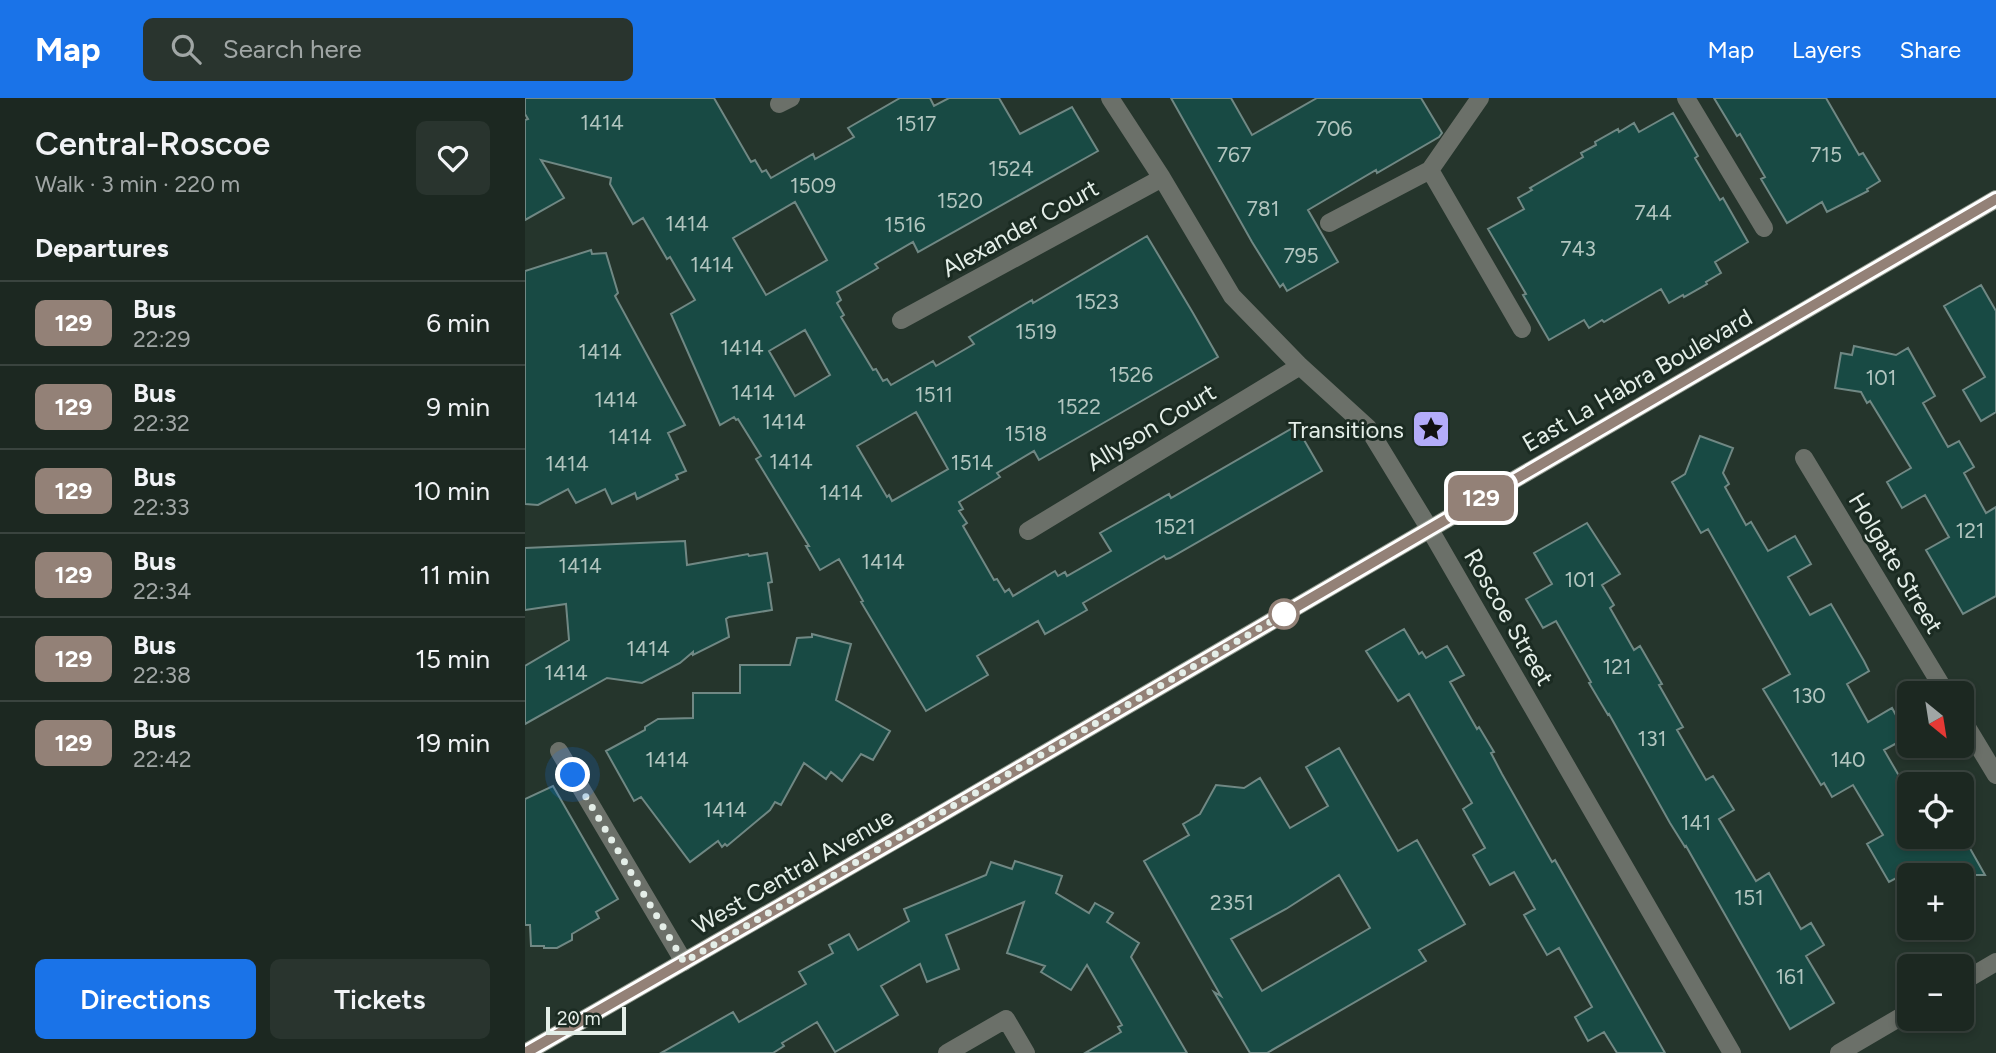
<!DOCTYPE html>
<meta charset="utf-8">
<style>
:root{--surface:#1c2821;--page:#29342e;--text:#f1f3f6;--muted:#a0a6a5;--line:#3a443f;--accent:#1a73e8}
body{margin:0;font-family:Figtree,sans-serif;background:var(--page);color:var(--text);height:100vh;display:flex;flex-direction:column;font-size:26px;white-space:nowrap}
*{box-sizing:border-box;margin:0}
p{font-size:23px;color:var(--muted)}
.icon{flex:none;width:38px;height:38px;fill:none;stroke:currentColor;stroke-width:2;stroke-linecap:round;stroke-linejoin:round}
.map{position:relative;flex:1;overflow:hidden}
.details{display:flex;flex-direction:column;background:var(--surface);width:525px}
.details>*{flex:none}
.badge{padding:0 14px;border-radius:10px;font-size:24px;line-height:46px}
.needle{width:46px;rotate:150deg}
.tools{position:absolute;left:1372px;top:583px;display:grid;gap:14px}
.tools a{display:grid;place-items:center;width:77px;height:77px;border-radius:10px;background:var(--surface);box-shadow:0 4px 10px #0003,0 0 0 2px var(--line);font-size:35px}
.scale{position:absolute;left:21px;bottom:18px;width:80px;box-sizing:border-box;padding-left:7px;border:4px solid #e4eee8;border-top:0;font-size:19px;line-height:24px;white-space:nowrap;color:#e4eee8;-webkit-text-stroke:5px #1b2b22;paint-order:stroke}
.you{position:absolute;width:35px;height:35px;margin:-18px;border:5px solid #fff;border-radius:50%;background:#1a73e8;box-shadow:0 0 0 10px #1a73e833}
.map>.badge{position:absolute;translate:-50% -50%;box-shadow:0 0 0 4px #fff}
h2{padding:0 35px;font-size:26px;line-height:63px}
.round{display:grid;place-items:center;flex:none;width:74px;height:74px;border-radius:10px;background:var(--page)}
.headline{display:flex;align-items:center;justify-content:space-between;height:119px;padding:0 35px}
h1{font-size:33px;font-weight:600;line-height:52px}
.button{display:flex;gap:14px;margin-top:auto;padding:14px 35px}
.button a{flex:1;height:80px;border-radius:10px;background:var(--accent);color:#fff;font-size:28px;font-weight:600;line-height:80px;text-align:center}
.button a+a{background:var(--page);color:var(--text)}
ul{padding:0;list-style:none}
li{display:flex;align-items:center;gap:21px;height:84px;padding:0 35px;border-top:2px solid var(--line)}
li div{flex:1}
li b{display:block;font-size:26px}
li em{font-style:normal}
li .badge{min-width:77px;font-weight:700;text-align:center}
header{display:flex;align-items:center;gap:42px;box-sizing:border-box;height:98px;padding:0 35px;background:var(--accent);color:#fff}
header strong{font-size:33px}
nav{display:flex;gap:38px;margin-inline-start:auto;font-size:24px}
.search{width:490px;height:63px;background:var(--page);display:flex;align-items:center;gap:18px;box-sizing:border-box;padding:0 24px;border-radius:10px;color:var(--muted);font-size:26px}
main{display:flex;flex:1;min-height:0}
.map>svg:first-child{display:block}
.building{fill:#184a44;stroke:#708884;stroke-width:2;fill-rule:evenodd}
.lines{fill:none;stroke-linecap:round;stroke-linejoin:round}
.minor{stroke:#6b7069;stroke-width:18}
.secondary{stroke:#8c9388;stroke-width:18}
.line-casing{stroke:#fff;stroke-width:16}
.line{stroke:#938177;stroke-width:10}
.walk{stroke:#e4eee8;stroke-width:7;stroke-dasharray:0 12.6}
.stop-dot{fill:#fff;stroke:#938177;stroke-width:3.5}
.labels{text-anchor:middle;dominant-baseline:central;stroke-width:6;stroke-linejoin:round;paint-order:stroke}
.number-label{font-size:21px;fill:#b1c5bf}
.street-label{font-size:24px;fill:#e4eee8;stroke:#1b2b22}
.poi-label{font-size:24px;fill:#e4eee8;stroke:#1b2b22;text-anchor:end}
</style>
<header>
<strong>Map</strong>
<div class="search"><svg class="icon" aria-label="search" viewBox="0 0 24 24"><circle cx="10" cy="10" r="6"/><path d="M15 15l6 6"/></svg>Search here</div>
<nav><a>Map</a><a>Layers</a><a>Share</a></nav>
</header>
<main>
<section class="details">
<div class="headline"><div><h1>Central-Roscoe</h1><p>Walk · 3 min · 220 m</p></div><a class="round"><svg class="icon" aria-label="heart" viewBox="0 0 24 24"><path d="M12 20l-8-8c-3-5 5-10 8-4 3-6 11-1 8 4z"/></svg></a></div>
<h2>Departures</h2>
<ul>
<li><span class="badge" style="background:#938177;color:#fff">129</span><div><b>Bus</b><p>22:29</p></div><em>6 min</em></li>
<li><span class="badge" style="background:#938177;color:#fff">129</span><div><b>Bus</b><p>22:32</p></div><em>9 min</em></li>
<li><span class="badge" style="background:#938177;color:#fff">129</span><div><b>Bus</b><p>22:33</p></div><em>10 min</em></li>
<li><span class="badge" style="background:#938177;color:#fff">129</span><div><b>Bus</b><p>22:34</p></div><em>11 min</em></li>
<li><span class="badge" style="background:#938177;color:#fff">129</span><div><b>Bus</b><p>22:38</p></div><em>15 min</em></li>
<li><span class="badge" style="background:#938177;color:#fff">129</span><div><b>Bus</b><p>22:42</p></div><em>19 min</em></li>
</ul>
<div class="button"><a>Directions</a><a>Tickets</a></div>
</section>
<div class="map">
<svg width="1471" height="955" viewBox="0 0 1471 955">
<rect width="100%" height="100%" fill="#25352c"/>
<path class="building" d="M0,0H189L226,64L230,62L237,74L241,72L246,80L288,56L290,61L329,39L323,30L375,0H405L409,8L424,0H474L495,36L547,9L573,53L393,154L388,144L350,166L353,170L312,194L316,202L312,205L319,217L316,219L348,272L351,271L358,283L362,281L366,287L408,263L411,268L449,246L444,239L507,202L508,205L622,138L668,215L693,259L514,362L509,353L472,375L475,379L434,404L438,411L434,413L442,425L438,428L469,482L472,481L480,494L484,491L488,498L530,473L533,478L540,474L542,478L586,453L575,435L644,396L646,400L771,328L797,373L645,460L641,461L639,458L558,505L562,512L520,536L513,523L452,558L463,577L401,613L336,504L338,503L314,461L295,472L281,448H284L231,361L236,358L213,321L211,322L209,319L195,327L146,216L170,202L145,159L142,161L118,120L108,126L85,86L86,80L16,62L39,100L0,122V22L3,21L0,16ZM270,104L302,162L241,197L208,140ZM280,232L305,277L270,298L244,253ZM391,314L423,371L367,403L364,397L362,399L332,348Z
M646,0H706L727,37L792,0H896L917,35L914,39L852,75L851,72L783,112L813,164L762,193L758,186L755,189L727,144Z
M1189,0H1301L1334,57L1338,55L1355,83L1342,91L1343,93L1302,114L1297,104L1262,125L1236,81L1240,79L1215,36L1212,38Z
M1148,15L1173,58L1170,60L1195,102L1198,100L1223,144L1190,164L1196,175L1181,184L1182,186L1159,199L1158,197L1144,205L1136,191L1079,224L1077,222L1064,230L1059,222L1024,242L998,197L1001,196L963,131L999,111L993,100L1007,92L1005,90L1058,59L1056,55L1071,47L1070,44L1093,31L1094,34L1109,25L1114,34Z
M66,152L67,156L81,155L93,195L90,198L160,327L143,335L161,373L151,377L153,381L112,401L110,395L87,406L80,391L51,405L43,391L13,407L0,406V173Z
M1456,187L1471,213V314L1456,323L1438,292L1460,279L1419,208Z
M1329,248L1371,257L1383,250L1410,298L1398,305L1423,349L1434,343L1449,369L1439,375L1461,415L1471,409V498L1438,516L1401,452L1424,439L1400,397L1377,410L1362,384L1386,370L1345,303L1342,305L1336,294L1310,290L1316,255L1327,257Z
M1175,338L1208,350L1198,375L1204,386L1200,389L1221,427L1226,424L1243,453L1270,438L1286,466L1263,479L1285,517L1306,506L1339,563L1344,573L1322,586L1343,624L1367,610L1383,639L1359,652L1384,695V738H1438L1460,777H1377L1364,784L1342,746L1358,737L1328,687L1307,699L1299,685L1296,687L1238,591L1265,576L1183,431L1176,435L1147,384L1160,376Z
M1062,425L1095,476L1077,487L1089,507L1085,510L1109,552L1115,548L1137,586L1134,587L1158,629L1152,632L1181,682L1188,678L1209,712L1194,721L1231,783L1244,775L1276,831L1286,825L1299,847L1281,858L1309,905L1265,931L1161,748L1160,749L1145,725L1084,616L1083,617L1064,585L1066,584L1031,523L1018,530L1001,501L1027,486L1009,455Z
M160,443L162,467L223,456L224,458L242,455L247,484L243,485L247,512L204,519L201,521L204,539L168,557V554L155,565L117,585L82,580L0,626V568L44,542L41,506L0,512V450Z
M879,531L894,556L897,554L901,560L922,548L939,577L925,584L952,631L954,629L969,654L966,655L977,676L1027,764L1030,762L1140,955H1092L1079,934L1063,943L1050,919L1067,909L1034,850L1022,857L999,817L1010,811L989,774L965,787L948,757L960,750L938,711L947,705L884,596L873,603L841,553Z
M287,536L326,546L311,602L365,633L348,662L336,656L317,683L306,674L301,681L279,665L256,707L250,704L245,712L202,748L200,746L197,749L193,743L165,764L116,699L109,703L81,653L120,632V629L133,621L168,620V595H215V567H265L272,540L287,539Z
M814,650L873,753L892,742L940,826L894,852L901,863L742,955H725L689,894L696,898L619,763L664,737L658,726L675,716L691,687L719,690L735,680L765,730L803,708L781,669ZM814,777L845,830L737,893L706,841L761,811Z
M28,688L93,801L71,814L74,820L47,836V842L32,850H19V848H6L5,827H0V701Z
M490,763L537,778L531,795L564,815L570,805L588,815L582,824L614,845L606,859L662,955H560L596,934L593,929L597,927L562,867L546,892L516,874L520,868L482,855L499,804L421,837L434,871L402,884L395,866L356,888L373,917L310,954L292,924L257,945L259,948L248,955H136L208,914L214,924L281,886L274,874L308,855L304,847L324,836L333,852L384,823L379,811L461,777L466,764L487,771Z"/>
<g class="lines">
<path class="minor" d="M585,0L637,80L707,198L775,268L843,330L904,430L1207,955
M1161,0L1239,130
M254,6L266,0
M905,72L997,231
M804,125L905,72L955,0
M376,222L637,80
M1279,360L1421,595
M503,433L775,268
M1437,621L1471,677
M34,653L159,864
M1437,884L1471,864
M422,955L481,921L501,955
M1314,955L1384,914"/>
<path class="secondary" d="M0,955L421,713L1471,101"/>
</g>
<g class="lines">
<defs>
<path id="line" d="M0,955L397,727L1471,101"/>
</defs>
<use href="#line" class="line-casing"/>
<use href="#line" class="line"/>
<path class="walk" d="M48,677L159,864L759,516"/>
</g>
<defs>
<symbol id="sight-square" viewBox="-11 -11 22 22"><rect x="-9" y="-9" width="18" height="18" rx="4" fill="#b3acf9" stroke="#1b2b22"/><path d="M0-6L1.8-2.2L6-1.7L2.9 1.2L3.7 5.4L0 3.3L-3.7 5.4L-2.9 1.2L-6-1.7L-1.8-2.2Z" fill="#111"/></symbol>
</defs>
<g fill-rule="evenodd">
<use href="#sight-square" x="884" y="309" width="44" height="44"/>
</g>
<circle class="stop-dot" cx="759" cy="516" r="14"/>
<g class="labels">
<g class="number-label">
<text x="77" y="24">1414</text>
<text x="391" y="25">1517</text>
<text x="809" y="30">706</text>
<text x="709" y="56">767</text>
<text x="1301" y="56">715</text>
<text x="486" y="70">1524</text>
<text x="288" y="87">1509</text>
<text x="435" y="102">1520</text>
<text x="738" y="110">781</text>
<text x="1128" y="114">744</text>
<text x="162" y="125">1414</text>
<text x="380" y="126">1516</text>
<text x="1053" y="150">743</text>
<text x="776" y="157">795</text>
<text x="187" y="166">1414</text>
<text x="572" y="203">1523</text>
<text x="511" y="233">1519</text>
<text x="217" y="249">1414</text>
<text x="75" y="253">1414</text>
<text x="606" y="276">1526</text>
<text x="1356" y="279">101</text>
<text x="228" y="294">1414</text>
<text x="409" y="296">1511</text>
<text x="91" y="301">1414</text>
<text x="554" y="308">1522</text>
<text x="259" y="323">1414</text>
<text x="501" y="335">1518</text>
<text x="105" y="338">1414</text>
<text x="266" y="363">1414</text>
<text x="447" y="364">1514</text>
<text x="42" y="365">1414</text>
<text x="316" y="394">1414</text>
<text x="650" y="428">1521</text>
<text x="1445" y="432">121</text>
<text x="358" y="463">1414</text>
<text x="55" y="467">1414</text>
<text x="1055" y="481">101</text>
<text x="123" y="550">1414</text>
<text x="1092" y="568">121</text>
<text x="41" y="574">1414</text>
<text x="1284" y="597">130</text>
<text x="1127" y="640">131</text>
<text x="142" y="661">1414</text>
<text x="1323" y="661">140</text>
<text x="200" y="711">1414</text>
<text x="1171" y="724">141</text>
<text x="1224" y="799">151</text>
<text x="707" y="804">2351</text>
<text x="1265" y="878">161</text>
</g>
<g class="street-label">
<text transform="translate(495 130) rotate(-29)">Alexander Court</text>
<text transform="translate(1112 282) rotate(-30)">East La Habra Boulevard</text>
<text transform="translate(626 329) rotate(-31)">Allyson Court</text>
<text transform="translate(1371 465) rotate(59)">Holgate Street</text>
<text transform="translate(984 519) rotate(60)">Roscoe Street</text>
<text transform="translate(268 773) rotate(-30)">West Central Avenue</text>
</g>
<g class="poi-label">
<text x="879" y="331">Transitions</text>
</g>
</g>
</svg>
<div class="tools">
<a><svg class="needle" viewBox="-14 -14 28 28"><path d="M0-13l5 13h-10z" fill="#e53935"/><path d="M0 13l5-13h-10z" fill="#a0a6a5"/></svg></a>
<a><svg class="icon" aria-label="locate" viewBox="0 0 24 24"><circle cx="12" cy="12" r="6"/><path d="M12 2v4M12 18v4M2 12h4M18 12h4"/></svg></a>
<a>+</a>
<a>−</a>
</div>
<div class="scale">20 m</div>
<div class="you" style="left:48px;top:677px"></div>
<b class="badge" style="left:956px;top:400px;background:#938177;color:#fff">129</b>
</div>
</main>
